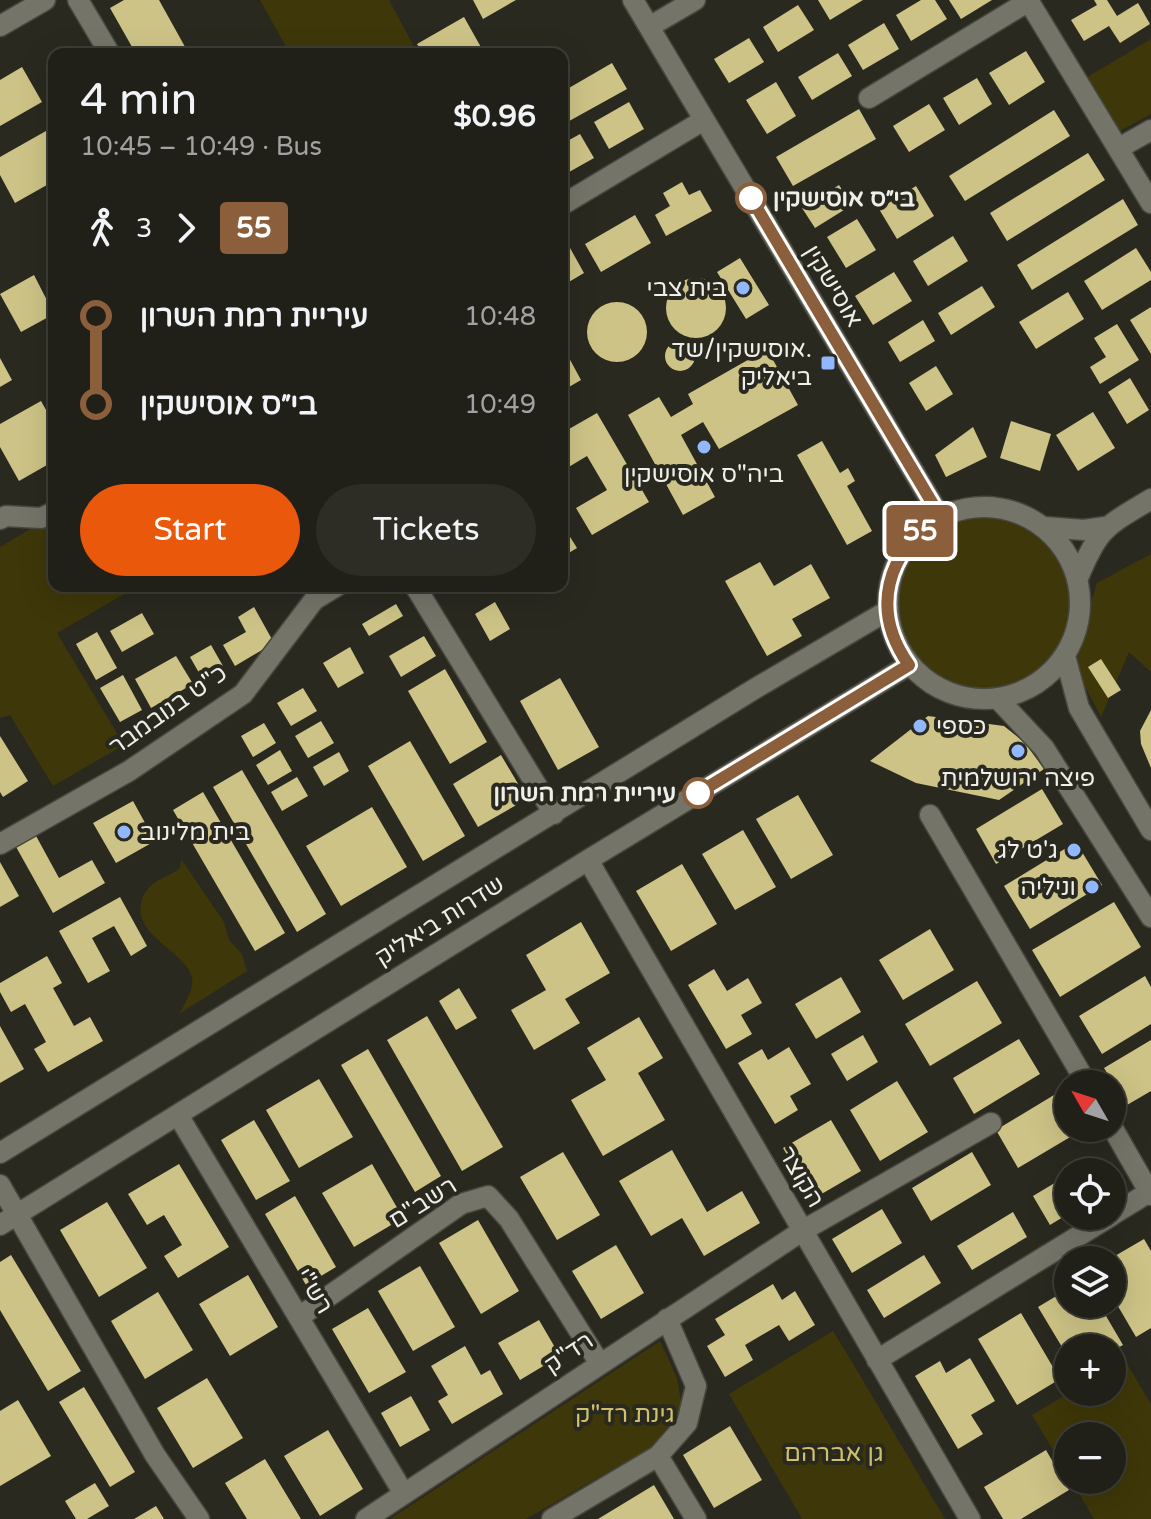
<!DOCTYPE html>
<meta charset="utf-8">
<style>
:root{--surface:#201f18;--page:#2d2c25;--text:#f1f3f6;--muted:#a2a2a2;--line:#3d3d37;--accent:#ea580c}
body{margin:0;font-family:"Varela Round","Noto Sans Hebrew",sans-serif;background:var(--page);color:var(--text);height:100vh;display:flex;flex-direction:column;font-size:30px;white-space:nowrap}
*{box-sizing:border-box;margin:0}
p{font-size:26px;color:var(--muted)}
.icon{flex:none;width:44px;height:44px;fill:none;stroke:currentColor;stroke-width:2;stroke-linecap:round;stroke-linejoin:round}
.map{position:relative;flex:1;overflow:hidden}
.sheet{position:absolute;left:48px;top:48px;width:520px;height:544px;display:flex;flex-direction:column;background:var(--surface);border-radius:16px;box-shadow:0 8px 32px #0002,0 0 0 2px var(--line)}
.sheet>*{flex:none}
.badge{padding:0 16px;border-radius:6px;font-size:28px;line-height:52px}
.needle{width:52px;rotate:309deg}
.buttons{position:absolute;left:1054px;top:1070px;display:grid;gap:16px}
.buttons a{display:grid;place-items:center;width:72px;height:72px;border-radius:50%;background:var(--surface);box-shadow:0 8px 32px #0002,0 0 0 2px var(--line);font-size:40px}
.map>.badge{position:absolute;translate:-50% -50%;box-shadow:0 0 0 4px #fff}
.legs{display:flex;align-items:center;gap:12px;height:88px;padding:0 32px;font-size:26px}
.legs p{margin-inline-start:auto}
.summary{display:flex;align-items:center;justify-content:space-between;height:136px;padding:0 32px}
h1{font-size:44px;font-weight:600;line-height:60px}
.action{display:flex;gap:16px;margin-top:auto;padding:16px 32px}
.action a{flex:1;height:92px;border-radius:48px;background:var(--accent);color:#fff;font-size:32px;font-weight:600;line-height:92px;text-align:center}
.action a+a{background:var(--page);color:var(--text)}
ul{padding:0 32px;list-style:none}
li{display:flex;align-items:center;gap:28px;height:88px;font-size:30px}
li i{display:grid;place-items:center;width:12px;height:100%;margin:0 10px;background:currentColor}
li i::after{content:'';width:20px;height:20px;margin:-10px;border:6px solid;border-radius:50%;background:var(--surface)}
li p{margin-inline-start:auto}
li:first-child i{background:linear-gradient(#0000 50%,currentColor 0)}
li:last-child i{background:linear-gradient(currentColor 50%,#0000 0)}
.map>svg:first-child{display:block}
.green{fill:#3e3709}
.building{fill:#cdc386}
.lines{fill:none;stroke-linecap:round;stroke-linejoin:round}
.minor-casing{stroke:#48473f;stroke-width:23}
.minor{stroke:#757469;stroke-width:20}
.line-1-casing{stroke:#fff;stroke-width:18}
.line-1{stroke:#8b5e3c;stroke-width:12}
.stop-1-dot{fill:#fff;stroke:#8b5e3c;stroke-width:4}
.poi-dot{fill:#91b8fd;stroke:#2a2920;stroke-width:3}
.labels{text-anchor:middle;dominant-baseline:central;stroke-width:8;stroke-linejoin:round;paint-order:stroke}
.stop-label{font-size:24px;font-weight:bold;fill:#efeee8;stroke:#2a2920;text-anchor:start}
.street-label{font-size:24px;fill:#efeee8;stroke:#2a2920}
.poi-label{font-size:24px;fill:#efeee8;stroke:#2a2920;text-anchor:end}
.park-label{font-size:24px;fill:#cfc169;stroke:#2a2920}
</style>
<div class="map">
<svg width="1151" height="1519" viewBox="0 0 1151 1519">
<rect width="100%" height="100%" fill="#2a2920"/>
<path class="green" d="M260,0H389L418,54H290Z
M1151,39V114L1120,131L1086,78Z
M888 603a96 96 0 1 1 192 0a96 96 0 1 1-192 0Z
M54,515V586H138L57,633L124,745L53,786L10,715L0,718V547Z
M1151,554V672L1129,652L1101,717L1072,662L1097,583Z
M181,859L224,922L229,940L242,954L247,971L179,1014C185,1003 196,987 191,974C180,948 124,931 145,893C152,880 169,877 180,868Z
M833,1331L849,1357L945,1519H802L729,1394Z
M660,1341L677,1378L682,1408L653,1446L526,1519H390Z
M1124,1359L1151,1404V1519H1094L1071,1480H1112V1436H1068V1475L1032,1415L1070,1392H1112V1367Z"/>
<path class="building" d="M124,0H159L189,54H136L110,8Z
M473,0H516L483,19Z
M818,0H863L830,20Z
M921,0H935L947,19L911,41L896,15Z
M949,0H992L961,19Z
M1094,0H1107L1117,16L1138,3L1150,24L1120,43L1109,26L1084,41L1071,20L1097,5Z
M798,5L814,30L778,52L763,27Z
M464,17L482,49L473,54H423L417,44Z
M884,23L899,49L863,70L848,45Z
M749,38L764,62L729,83L714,59Z
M1026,51L1045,82L1009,105L989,73Z
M838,53L852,76L812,100L798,77Z
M612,63L627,89L562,125V92Z
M22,67L42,102L0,126V80Z
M977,78L992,104L959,125L943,98Z
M776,82L796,116L767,134L746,100Z
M629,102L644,129L609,149L594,122Z
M929,104L945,130L909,152L893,126Z
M859,109L876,139L793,186L776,157Z
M1054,110L1070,136L965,201L949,176Z
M53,127L54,181L15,203L0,175V157Z
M580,134L594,158L562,176V144Z
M1088,153L1105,180L1007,241L990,213Z
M682,182L689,195L700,190L712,211L666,236L655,215L670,206L663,193Z
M839,185L852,205L815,228L802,208Z
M916,186L934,216L897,239L879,209Z
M1123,199L1138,225L1032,290L1017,265Z
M635,215L651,243L601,272L585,244Z
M857,219L876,250L846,268L827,237Z
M953,236L968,261L928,286L913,261Z
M565,239L584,273L562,286V241Z
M1136,248L1151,272V280L1102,310L1084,281Z
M740,258L769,305L746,319L717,272Z
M894,272L912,301L873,325L855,296Z
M34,275L54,314L21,332L0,294Z
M666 308a30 30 0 1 1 60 0a30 30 0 1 1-60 0Z
M982,286L995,307L951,335L938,313Z
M1068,292L1084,319L1036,349L1019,322Z
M587 332a30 30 0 1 1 60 0a30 30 0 1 1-60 0Z
M1151,307V354L1130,320Z
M923,320L935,341L900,362L888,342Z
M1117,324L1139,360L1100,384L1090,367L1106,357L1094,338Z
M665 356a15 15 0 1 1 30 0a15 15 0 1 1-30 0Z
M562,345L581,380L562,391Z
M767,349L798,405L719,449L703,422L681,435L715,497L683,515L628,415L659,397L671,417L693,404L688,394Z
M0,358L12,380L0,387Z
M936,366L953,394L926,411L909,383Z
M1130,378L1149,410L1127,424L1108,392Z
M41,401L54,424V461L19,481L0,447V424Z
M1093,412L1115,448L1078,471L1056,435Z
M597,413L649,502L592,535L576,508L607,490L587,456L562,471V433Z
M1011,421L1051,434L1040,471L1000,458Z
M973,427L987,457L946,477L935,455Z
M822,441L840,473L848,468L855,481L847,486L872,531L847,545L797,455Z
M562,524L577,548L562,557Z
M760,562L774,586L811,564L830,598L792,619L802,636L767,656L725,581Z
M495,602L510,629L490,641L475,614Z
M396,604L403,616L369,636L362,624Z
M254,607L274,643L235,666L223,645L246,632L238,617Z
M142,613L154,634L122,652L110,631Z
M97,632L117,668L96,680L76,644Z
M424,636L436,656L401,677L389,656Z
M211,645L223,666L202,678L190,657Z
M350,647L364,673L338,688L323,663Z
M176,656L193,684L151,708L135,679Z
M1101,659L1121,690L1108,698L1088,667Z
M445,669L487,742L450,764L408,691Z
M123,675L142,710L120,722L100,688Z
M560,678L599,747L558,770L520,701Z
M303,688L317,711L291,726L277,703Z
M1151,710V768L1141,744L1140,731Z
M928,716L1004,726L1025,743L1044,769L999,800L916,783L870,761Z
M321,721L334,743L308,758L295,736Z
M264,723L276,743L253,757L241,736Z
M0,736L28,781L3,797L0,792Z
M410,741L465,836L423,861L368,766Z
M280,750L292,771L268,785L256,765Z
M339,752L349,771L324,786L313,767Z
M501,755L527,799L478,827L453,784Z
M242,770L326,914L297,932L213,787Z
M297,777L308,796L282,811L271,792Z
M1042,789L1063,824L996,864L976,829Z
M203,792L285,933L255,951L173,810Z
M798,795L833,855L791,879L756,819Z
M133,801L155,841L116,863L93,823Z
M372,807L407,867L341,906L306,846Z
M743,830L776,887L735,910L702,854Z
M35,834L59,878L92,860L105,883L53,913L15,845Z
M1076,842L1102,885L1030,929L1004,886Z
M0,862L19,896L0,907Z
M682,864L717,924L671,951L636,891Z
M120,897L147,946L131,956L114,926L92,938L110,971L88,983L59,931Z
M1114,902L1141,947L1060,997L1032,950Z
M581,922L610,973L565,999L580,1023L534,1050L511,1010L546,990L526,955Z
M930,929L954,970L903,1000L879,960Z
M47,956L62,983L53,988L74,1026L90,1017L103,1041L48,1072L34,1049L46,1042L25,1004L11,1012L0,992V983Z
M714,969L727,991L748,978L762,1003L741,1015L752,1034L726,1049L688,985Z
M1145,976L1151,987V1024L1102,1054L1079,1016Z
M841,977L861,1012L816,1039L795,1004Z
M977,981L1002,1023L930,1066L905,1024Z
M459,988L477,1018L456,1030L439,1001Z
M427,1016L503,1147L462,1171L387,1040Z
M639,1017L663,1058L638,1073L665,1120L603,1156L571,1100L606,1080L587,1048Z
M0,1026L24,1069L0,1083Z
M863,1035L878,1062L847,1081L831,1054Z
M1019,1039L1040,1074L974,1114L953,1078Z
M1151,1040V1091L1127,1105L1104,1068Z
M789,1047L811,1084L790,1096L798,1110L775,1124L738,1063L762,1049L768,1060Z
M368,1049L441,1176L415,1192L341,1065Z
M319,1079L353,1137L299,1168L266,1110Z
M897,1081L928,1132L880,1161L850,1110Z
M1054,1095L1068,1118V1128H1074L1077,1133L1018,1168L996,1130Z
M254,1120L290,1181L256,1200L221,1140Z
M831,1120L861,1171L813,1199L783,1148Z
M672,1150L707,1212L742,1191L760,1223L704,1256L682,1218L651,1236L619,1181Z
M563,1152L600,1215L557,1240L520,1177Z
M972,1152L991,1185L931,1221L912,1188Z
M179,1164L229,1247L178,1278L164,1256L182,1245L164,1215L147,1225L128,1194Z
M372,1164L403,1218L354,1247L322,1193Z
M1068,1175V1214L1050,1225L1033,1196Z
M295,1196L336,1267L306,1285L265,1214Z
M107,1202L147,1268L99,1297L60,1230Z
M882,1209L902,1243L852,1273L832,1239Z
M1013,1212L1027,1237L972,1270L957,1246Z
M478,1220L519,1291L481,1314L439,1243Z
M1144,1239L1151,1251V1328L1136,1337L1112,1296V1260H1108Z
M616,1245L644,1293L601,1319L572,1271Z
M11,1255L81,1371L48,1391L0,1310V1262Z
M924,1255L941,1283L884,1318L867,1290Z
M420,1266L455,1327L413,1351L378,1291Z
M248,1275L278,1327L230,1356L199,1304Z
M773,1284L782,1300L795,1291L815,1325L789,1341L779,1325L745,1345L753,1360L725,1377L707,1346L725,1335L715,1319Z
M1068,1289V1304H1099L1123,1345L1112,1351V1348H1068V1357L1038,1307Z
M158,1292L193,1350L145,1379L111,1321Z
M368,1308L406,1372L369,1393L332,1329Z
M1021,1313L1060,1379L1017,1405L978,1339Z
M539,1320L560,1356L520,1380L498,1343Z
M465,1346L481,1375L490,1370L503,1394L452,1424L438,1401L448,1395L431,1366Z
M970,1358L995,1401L971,1415L983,1434L958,1449L915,1376L940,1361L946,1373Z
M207,1378L243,1438L193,1468L157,1408Z
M84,1387L135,1472L110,1487L59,1402Z
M411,1396L430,1430L400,1447L381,1413Z
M18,1400L51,1456L0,1486V1411Z
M730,1426L762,1480L714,1508L683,1455Z
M328,1430L363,1489L320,1516L284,1456Z
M1046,1450L1069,1490L1021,1519H1003L984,1487Z
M265,1459L301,1519H247L225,1483Z
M95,1483L109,1506L87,1519H76L65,1501Z
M654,1485L674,1519H598Z
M156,1506L164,1519H134Z"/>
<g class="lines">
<defs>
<path id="minor" d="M78,0L110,54
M633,0L940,516
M1028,0L1151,203
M0,26L45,0
M649,27L695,0
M869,98L1029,1
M1119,148L1151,130
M562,205L704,120
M888 603a96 96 0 1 1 192 0a96 96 0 1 1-192 0Z
M0,519L6,516L41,518L54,512
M1044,527L1084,530L1105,527
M1078,578C1099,527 1105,527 1151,499
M415,586L554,814
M1065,656L1079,708L1151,830
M998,699L1044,748L1151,917
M930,815L1087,1084
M0,844L129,771L243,694L314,600L337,586
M588,860L970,1519
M178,1115L404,1494
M1112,1127L1151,1195
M0,1153L756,688L887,611
M0,1185L155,1455L199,1519
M1112,1215L1151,1191
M0,1225L588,860L909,665
M299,1317L461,1204L488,1196L509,1219L600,1364
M877,1360L1111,1216
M658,1456L696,1519
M366,1519L802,1231L991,1123
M552,1519L658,1456L687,1423L696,1386L667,1319"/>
</defs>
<use href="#minor" class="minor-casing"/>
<use href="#minor" class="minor"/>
</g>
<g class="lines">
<defs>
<path id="line-1" d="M698,793L909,665C870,610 886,553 940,516L751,198"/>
</defs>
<use href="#line-1" class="line-1-casing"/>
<use href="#line-1" class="line-1"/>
</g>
<g class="stop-1-dot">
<circle cx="751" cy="198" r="14"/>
<circle cx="698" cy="793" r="14"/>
</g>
<g class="poi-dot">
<circle cx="743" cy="288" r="8"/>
<rect x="820" y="355" width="16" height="16" rx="4"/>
<circle cx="704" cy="447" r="8"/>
<circle cx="920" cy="726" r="8"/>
<circle cx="1018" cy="751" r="8"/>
<circle cx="124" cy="832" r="8"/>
<circle cx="1074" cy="850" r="8"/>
<circle cx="1092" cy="887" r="8"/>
</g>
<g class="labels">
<g class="stop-label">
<text x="773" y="198">בי״ס אוסישקין</text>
<text x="676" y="793" text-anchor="end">עיריית רמת השרון</text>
</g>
<g class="street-label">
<text transform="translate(833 286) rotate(59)">אוסישקין</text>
<text transform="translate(168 710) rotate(-35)">כ"ט בנובמבר</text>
<text transform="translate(440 921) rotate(-32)">שדרות ביאליק</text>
<text transform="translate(801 1177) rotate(60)">הקוצר</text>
<text transform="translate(423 1203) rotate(-32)">רשב"ם</text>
<text transform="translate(314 1291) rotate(59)">רש"י</text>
<text transform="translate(569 1353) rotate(-34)">רד"ק</text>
</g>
<g class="poi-label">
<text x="727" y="288">בית צבי</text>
<text x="812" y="349">אוסישקין/שד.<tspan x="812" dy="28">ביאליק</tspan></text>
<text x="704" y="474" text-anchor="middle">ביה"ס אוסישקין</text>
<text x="936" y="726" text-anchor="start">כספי</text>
<text x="1018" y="778" text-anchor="middle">פיצה ירושלמית</text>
<text x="140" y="832" text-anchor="start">בית מלינוב</text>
<text x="1058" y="850">ג'ט לג</text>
<text x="1076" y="887">וניליה</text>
</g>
<g class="park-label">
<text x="625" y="1414">גינת רד"ק</text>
<text x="834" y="1453">גן אברהם</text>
</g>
</g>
</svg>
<div class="buttons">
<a><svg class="needle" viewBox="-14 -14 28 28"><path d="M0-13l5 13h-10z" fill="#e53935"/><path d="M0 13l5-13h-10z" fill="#a2a2a2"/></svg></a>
<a><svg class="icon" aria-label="locate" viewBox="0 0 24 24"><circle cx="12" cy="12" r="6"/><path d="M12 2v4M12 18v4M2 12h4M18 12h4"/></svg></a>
<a><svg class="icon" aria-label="layers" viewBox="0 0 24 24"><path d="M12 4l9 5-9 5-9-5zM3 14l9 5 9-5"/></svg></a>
<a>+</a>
<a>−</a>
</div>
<b class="badge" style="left:920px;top:531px;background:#8b5e3c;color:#fff">55</b>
<section class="sheet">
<div class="summary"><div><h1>4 min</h1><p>10:45 – 10:49 · Bus</p></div><b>$0.96</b></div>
<div class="legs"><svg class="icon" aria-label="walk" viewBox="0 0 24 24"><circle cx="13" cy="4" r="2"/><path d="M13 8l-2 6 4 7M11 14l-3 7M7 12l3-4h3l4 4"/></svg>3<svg class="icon" aria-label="forward" viewBox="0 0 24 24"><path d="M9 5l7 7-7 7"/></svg><b class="badge" style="background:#8b5e3c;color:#fff">55</b></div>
<ul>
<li><i style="color:#8b5e3c"></i><b>עיריית רמת השרון</b><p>10:48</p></li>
<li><i style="color:#8b5e3c"></i><b>בי״ס אוסישקין</b><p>10:49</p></li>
</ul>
<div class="action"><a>Start</a><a>Tickets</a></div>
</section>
</div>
